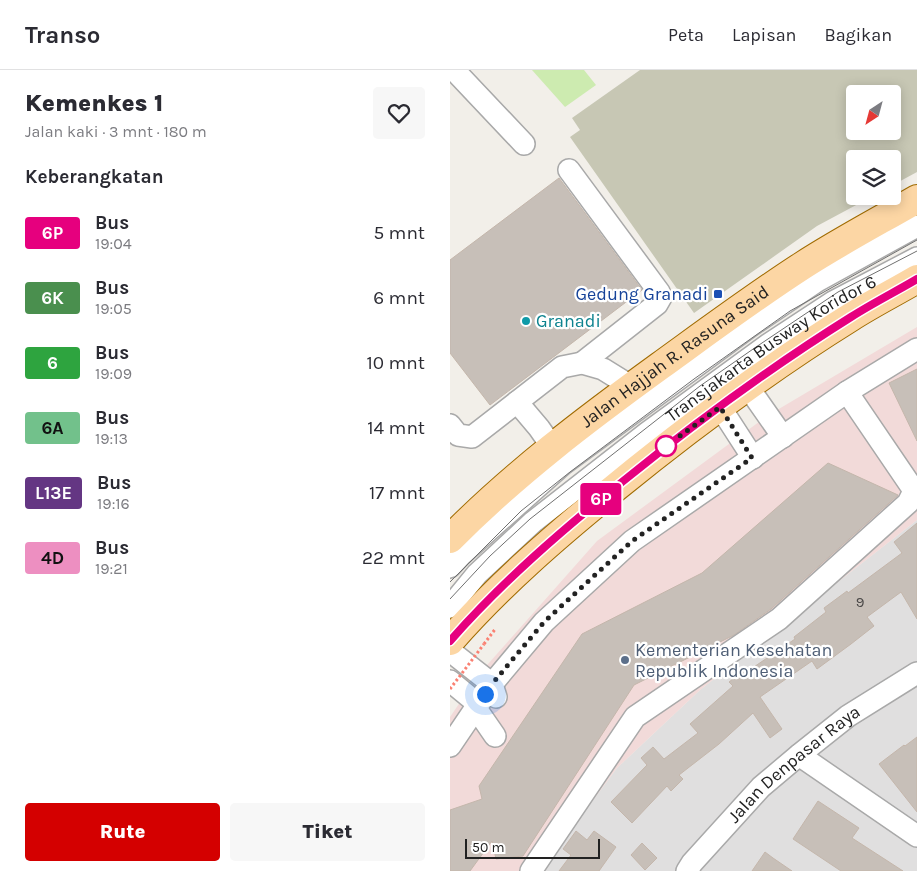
<!DOCTYPE html>
<html lang="id">
<meta charset="utf-8">
<style>
:root{--surface:#fff;--page:#f7f7f7;--text:#2b2b33;--muted:#7c7c81;--line:#e1e1e2;--accent:#d40000}
body{margin:0;font-family:Karla,sans-serif;background:var(--page);color:var(--text);height:100vh;display:flex;flex-direction:column;font-size:19px;white-space:nowrap}
*{box-sizing:border-box;margin:0}
p{font-size:16px;color:var(--muted)}
.icon{flex:none;width:28px;height:28px;fill:none;stroke:currentColor;stroke-width:2;stroke-linecap:round;stroke-linejoin:round}
.map{position:relative;flex:1;overflow:hidden}
.panel{display:flex;flex-direction:column;background:var(--surface);width:450px}
.panel>*{flex:none}
.badge{padding:0 10px;border-radius:4px;font-size:18px;line-height:32px}
.needle{width:32px;rotate:216deg}
.buttons{position:absolute;left:396px;top:15px;display:grid;gap:10px}
.buttons a{display:grid;place-items:center;width:55px;height:55px;border-radius:5px;background:var(--surface);box-shadow:0 2px 12px #0003;font-size:25px}
.scale{position:absolute;left:15px;bottom:12px;width:135px;box-sizing:border-box;padding-left:5px;border:2px solid #222;border-top:0;font-size:14px;line-height:18px;white-space:nowrap;color:#222;-webkit-text-stroke:4px #fff;paint-order:stroke}
.you{position:absolute;width:25px;height:25px;margin:-12px;border:4px solid #fff;border-radius:50%;background:#1a73e8;box-shadow:0 0 0 8px #1a73e833}
.map>.badge{position:absolute;translate:-50% -50%;box-shadow:0 0 0 2px #fff}
h2{padding:0 25px;font-size:19px;line-height:45px}
.round{display:grid;place-items:center;flex:none;width:52px;height:52px;border-radius:5px;background:var(--page)}
.overview{display:flex;align-items:center;justify-content:space-between;height:85px;padding:0 25px}
h1{font-size:24px;font-weight:800;line-height:38px}
.primary-button{display:flex;gap:10px;margin-top:auto;padding:10px 25px}
.primary-button a{flex:1;height:58px;border-radius:5px;background:var(--accent);color:#fff;font-size:20px;font-weight:800;line-height:58px;text-align:center}
.primary-button a+a{background:var(--page);color:var(--text)}
ul{padding:0;list-style:none}
li{display:flex;align-items:center;gap:15px;height:65px;padding:0 25px}
li div{flex:1}
li b{display:block;font-size:19px}
li em{font-style:normal}
li .badge{min-width:55px;font-weight:700;text-align:center}
header{display:flex;align-items:center;gap:30px;box-sizing:border-box;height:70px;padding:0 25px;background:var(--surface);border-bottom:1px solid var(--line)}
header strong{font-size:24px}
nav{display:flex;gap:28px;margin-inline-start:auto;font-size:18px}
main{display:flex;flex:1;min-height:0}
.map>svg:first-child{display:block}
.residential{fill:#e0dfdf}
.commercial{fill:#f2dad9}
.construction{fill:#c7c7b4;fill-rule:evenodd}
.grass{fill:#cdebb0}
.building{fill:#c7bfb8;stroke:#c4b6ab}
.lines{fill:none;stroke-linecap:round;stroke-linejoin:round}
.minor-casing{stroke:#a9a9a9;stroke-width:24}
.major-casing{stroke:#a06b00;stroke-width:30}
.path{stroke:#fa8072;stroke-width:3;stroke-dasharray:2.5 2.5;stroke-linecap:butt}
.minor{stroke:#fff;stroke-width:21}
.major{stroke:#fcd6a4;stroke-width:28}
.tram{stroke:#707070;stroke-width:1}
.path-bridge{stroke:#fa8072;stroke-width:3;stroke-dasharray:2.5 2.5;stroke-linecap:butt}
.line-casing{stroke:#fff;stroke-width:11}
.line{stroke:#e6007e;stroke-width:8}
.walk{stroke:#222;stroke-width:5;stroke-dasharray:0 9}
.transit-dot{fill:#1a4fb4;stroke:#fff;stroke-width:2}
.culture-dot{fill:#0f9aa8;stroke:#fff;stroke-width:2}
.stop-dot{fill:#fff;stroke:#e6007e;stroke-width:2.5}
.service-dot{fill:#5c6f8a;stroke:#fff;stroke-width:2}
.labels{text-anchor:middle;dominant-baseline:central;stroke-width:4.5;stroke-linejoin:round;paint-order:stroke}
.number-label{font-size:15px;fill:#4b4948}
.transit-label{font-size:18px;fill:#164399;stroke:#fff;text-anchor:end}
.culture-label{font-size:18px;fill:#0d838f;stroke:#fff;text-anchor:start}
.street-label{font-size:18px;fill:#222;stroke:#fff}
.service-label{font-size:18px;fill:#4e5e75;stroke:#fff;text-anchor:start}
</style>
<header>
<strong>Transo</strong>
<nav><a>Peta</a><a>Lapisan</a><a>Bagikan</a></nav>
</header>
<main>
<section class="panel">
<div class="overview"><div><h1>Kemenkes 1</h1><p>Jalan kaki · 3 mnt · 180 m</p></div><a class="round"><svg class="icon" aria-label="heart" viewBox="0 0 24 24"><path d="M12 20l-8-8c-3-5 5-10 8-4 3-6 11-1 8 4z"/></svg></a></div>
<h2>Keberangkatan</h2>
<ul>
<li><span class="badge" style="background:#e6007e;color:#fff">6P</span><div><b>Bus</b><p>19:04</p></div><em>5 mnt</em></li>
<li><span class="badge" style="background:#4a8f4e;color:#fff">6K</span><div><b>Bus</b><p>19:05</p></div><em>6 mnt</em></li>
<li><span class="badge" style="background:#2ea43f;color:#fff">6</span><div><b>Bus</b><p>19:09</p></div><em>10 mnt</em></li>
<li><span class="badge" style="background:#72c18b;color:#111">6A</span><div><b>Bus</b><p>19:13</p></div><em>14 mnt</em></li>
<li><span class="badge" style="background:#643683;color:#fff">L13E</span><div><b>Bus</b><p>19:16</p></div><em>17 mnt</em></li>
<li><span class="badge" style="background:#ed8fc1;color:#111">4D</span><div><b>Bus</b><p>19:21</p></div><em>22 mnt</em></li>
</ul>
<div class="primary-button"><a>Rute</a><a>Tiket</a></div>
</section>
<div class="map">
<svg width="467" height="801" viewBox="0 0 467 801">
<rect width="100%" height="100%" fill="#f2efe9"/>
<path class="residential" d="M467,450V801H90L167,698L250,620Z"/>
<path class="commercial" d="M467,257V450L250,620L167,698L90,801H0V647L30,603L147,471L317,346Z"/>
<path class="construction" d="M190,0H467V102L443,115L442,89H405V126H423L367,156L244,243L120,67L130,60L122,48ZM405,24H442V61H405Z"/>
<path class="grass" d="M82,0H134L146,15L115,37Z"/>
<path class="building" d="M109,108L192,220L40,335L0,283V190Z
M467,299V371L439,313Z
M378,393L448,425L321,539L284,565L184,615L73,786L46,789L42,771L20,801H0V740L32,729L29,716L132,564L252,503Z
M467,453V549L451,522L417,547L424,556L401,574L367,599L362,591L310,627L332,659L320,668L303,643L269,674L229,705L233,709L221,721L217,716L182,753L161,732L197,695L191,688L203,677L214,689L248,663L240,654L283,616L279,612L296,599L298,601L345,569L344,567L376,542L374,538L397,521L398,523L452,483L444,472Z
M467,667V742L429,694L454,675L455,676Z
M368,731L409,758L402,768L453,801H391L343,769Z
M126,761L137,770L144,761L166,777L149,801H109L121,785L113,779Z
M192,773L207,788L195,800L181,785Z
M315,782L323,788L342,801H302Z"/>
<g class="lines">
<defs>
<g id="minor">
<path d="M4,0L74,74"/>
<path d="M119,100L209,222L211,227L207,234L132,293"/>
<path d="M298,317L333,367"/>
<path d="M67,332L89,358L103,378"/>
<path d="M270,337L303,388"/>
<path d="M0,355L8,365L22,367L112,297L132,293L153,299L182,317"/>
<path d="M0,497L11,485L113,394L299,257L367,211L467,156"/>
<path id="s1" d="M0,537L27,504L83,452L197,363L319,274L383,232L467,188"/>
<path d="M0,581L42,614L46,627"/>
<path d="M0,611L28,634"/>
<path d="M25,637L45,666"/>
<path d="M0,676L42,614L94,552L182,471L397,322L467,279"/>
<path d="M349,685L467,766"/>
<path d="M81,801L185,647L329,549L458,433L462,425L463,419L397,322"/>
<path id="s2" d="M237,801L242,793L311,717L349,685L398,646L467,603"/>
</g>
<g id="major">
<path id="s3" d="M0,469C64,404 137,349 210,296C257,262 304,227 352,196C389,172 429,151 467,129"/>
<path d="M0,571C50,514 107,465 166,417C241,356 319,298 401,247C423,233 445,222 467,209"/>
</g>
</defs>
<use href="#minor" class="minor-casing"/>
<use href="#major" class="major-casing"/>
<path class="path" d="M34,574L46,558"/>
<use href="#minor" class="minor"/>
<use href="#major" class="major"/>
<path class="tram" d="M0,512L71,441L120,402L244,309L340,241L467,170
M0,529L40,486L80,449L250,316L306,277L388,222L467,181"/>
<path class="path-bridge" d="M0,619L34,574"/>
</g>
<g class="lines">
<defs>
<path id="line" d="M0,571C52,512 111,461 172,412C245,353 321,297 401,247C423,233 445,222 467,209"/>
</defs>
<use href="#line" class="line-casing"/>
<use href="#line" class="line"/>
<path class="walk" d="M35,624L42,614L94,552L182,471L302,388L270,337L216,376"/>
</g>
<rect class="transit-dot" x="263" y="219" width="10" height="10" rx="2.5"/>
<circle class="culture-dot" cx="76" cy="251" r="5"/>
<circle class="stop-dot" cx="216" cy="376" r="10"/>
<circle class="service-dot" cx="175" cy="590" r="5"/>
<g class="labels">
<g class="number-label">
<text x="410" y="532">9</text>
</g>
<g class="transit-label">
<text x="258" y="224">Gedung Granadi</text>
</g>
<g class="culture-label">
<text x="86" y="251">Granadi</text>
</g>
<g class="street-label">
<text stroke="none"><textPath href="#s1" startOffset="414">Transjakarta Busway Koridor 6</textPath></text>
<text stroke="none"><textPath href="#s3" startOffset="290">Jalan Hajjah R. Rasuna Said</textPath></text>
<text stroke="none"><textPath href="#s2" startOffset="152">Jalan Denpasar Raya</textPath></text>
</g>
<g class="service-label">
<text x="185" y="580">Kementerian Kesehatan<tspan x="185" dy="21">Republik Indonesia</tspan></text>
</g>
</g>
</svg>
<div class="buttons">
<a><svg class="needle" viewBox="-14 -14 28 28"><path d="M0-13l5 13h-10z" fill="#e53935"/><path d="M0 13l5-13h-10z" fill="#7c7c81"/></svg></a>
<a><svg class="icon" aria-label="layers" viewBox="0 0 24 24"><path d="M12 4l9 5-9 5-9-5zM3 14l9 5 9-5"/></svg></a>
</div>
<div class="scale">50 m</div>
<div class="you" style="left:35px;top:624px"></div>
<b class="badge" style="left:151px;top:429px;background:#e6007e;color:#fff">6P</b>
</div>
</main>
